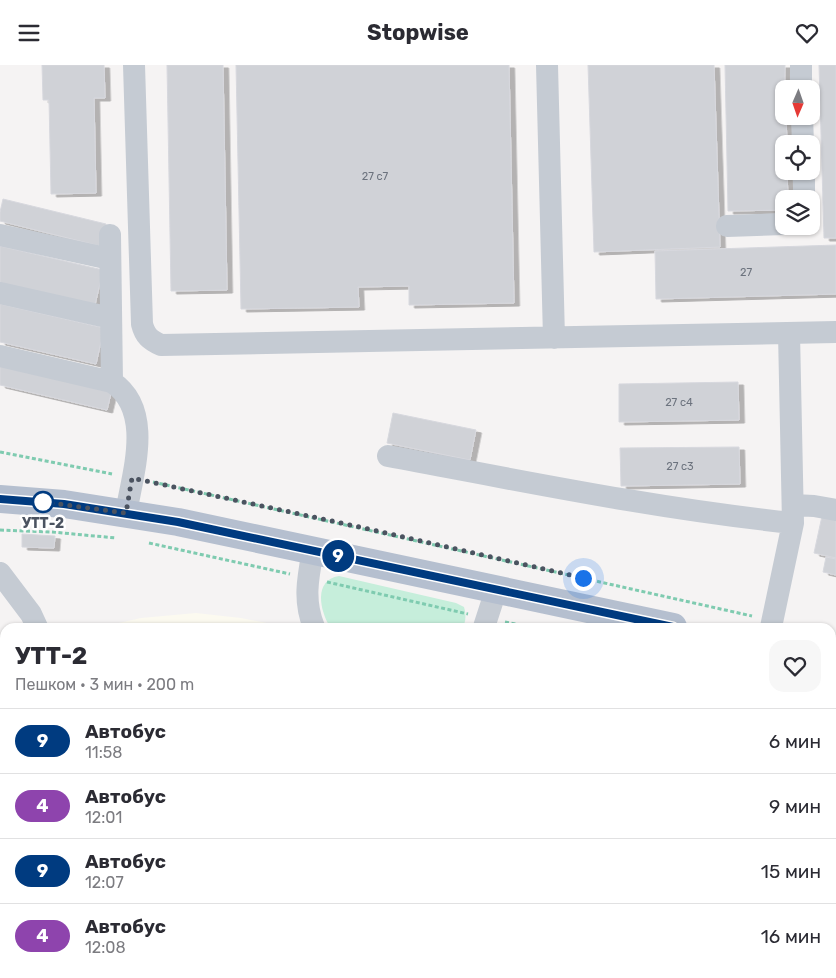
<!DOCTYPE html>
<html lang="ru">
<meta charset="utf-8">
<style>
:root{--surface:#fff;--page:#f7f7f7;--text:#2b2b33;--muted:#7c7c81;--line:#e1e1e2}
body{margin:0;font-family:Rubik,sans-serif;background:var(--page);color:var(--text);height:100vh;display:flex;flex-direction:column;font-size:19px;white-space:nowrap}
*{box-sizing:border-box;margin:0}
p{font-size:16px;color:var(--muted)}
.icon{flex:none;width:28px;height:28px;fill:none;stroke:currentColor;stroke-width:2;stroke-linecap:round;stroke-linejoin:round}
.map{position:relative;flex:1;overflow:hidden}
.panel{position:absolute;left:0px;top:558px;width:836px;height:356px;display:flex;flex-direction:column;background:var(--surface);border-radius:15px 15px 0 0;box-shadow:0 1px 4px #0004}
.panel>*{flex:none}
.badge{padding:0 10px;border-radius:16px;font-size:18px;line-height:32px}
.needle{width:32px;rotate:182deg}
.controls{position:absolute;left:775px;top:15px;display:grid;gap:10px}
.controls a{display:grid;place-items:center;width:45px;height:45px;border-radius:10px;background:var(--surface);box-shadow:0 1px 4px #0004;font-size:25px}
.you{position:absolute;width:25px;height:25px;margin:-12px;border:4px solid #fff;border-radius:50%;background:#1a73e8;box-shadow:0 0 0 8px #1a73e833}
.map>.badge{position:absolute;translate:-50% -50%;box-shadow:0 0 0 2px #fff}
.round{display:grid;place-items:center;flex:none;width:52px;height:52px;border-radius:15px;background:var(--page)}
.overview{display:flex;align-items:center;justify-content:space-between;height:85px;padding:0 15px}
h1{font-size:24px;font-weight:700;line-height:38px}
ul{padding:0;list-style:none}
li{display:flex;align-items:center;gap:15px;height:65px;padding:0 15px;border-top:1px solid var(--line)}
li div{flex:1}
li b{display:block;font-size:19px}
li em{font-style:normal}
li .badge{min-width:55px;font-weight:700;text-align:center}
header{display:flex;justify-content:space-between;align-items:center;height:65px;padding:0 15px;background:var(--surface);font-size:22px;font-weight:700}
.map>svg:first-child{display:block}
.commercial{fill:#fcfaf0}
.green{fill:#c6eedb}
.building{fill:#d0d2d7;stroke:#d7d8de;filter:url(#shadow)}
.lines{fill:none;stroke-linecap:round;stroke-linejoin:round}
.path{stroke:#7fcbb0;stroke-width:3;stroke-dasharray:4 2.5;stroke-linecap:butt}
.minor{stroke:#c5cbd3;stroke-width:22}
.major{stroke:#b5bfcf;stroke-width:28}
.line-casing{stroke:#fff;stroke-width:11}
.line{stroke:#003b80;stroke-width:8}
.walk{stroke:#4b5360;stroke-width:5;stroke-dasharray:0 9}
.stop-dot{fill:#fff;stroke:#003b80;stroke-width:2.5}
.labels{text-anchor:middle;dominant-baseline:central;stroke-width:5;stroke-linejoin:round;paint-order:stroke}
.number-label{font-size:11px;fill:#6c737e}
.stop-label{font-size:14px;font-weight:bold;fill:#4b5360;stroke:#fff}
</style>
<header><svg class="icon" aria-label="menu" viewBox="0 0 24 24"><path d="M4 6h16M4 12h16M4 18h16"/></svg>Stopwise<svg class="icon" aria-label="heart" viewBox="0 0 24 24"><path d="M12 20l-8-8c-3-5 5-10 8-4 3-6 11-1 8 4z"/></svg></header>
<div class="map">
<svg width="836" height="913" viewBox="0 0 836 913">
<defs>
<filter id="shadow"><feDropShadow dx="5.5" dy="3" stdDeviation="0" flood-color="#0004"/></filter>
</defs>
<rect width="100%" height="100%" fill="#f5f3f3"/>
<path class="commercial" d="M196,548L241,553L287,562H101L141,553Z
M49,909L296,911V909H349V913H48Z"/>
<path class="green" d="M339,511L456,538L464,542C466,549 466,556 463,562H330C320,546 313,515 339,511Z"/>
<path class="building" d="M42,0H104L105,33H94L96,128L51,129L49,35H43Z
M167,0H223L227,225L171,226Z
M236,0H509L514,238L409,240V221L358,222L359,242L241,244Z
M588,0H714L720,182L594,187Z
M725,0H785L784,51H786L787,79H784V106H787L788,134H784V145L728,146Z
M819,0H836V173H824Z
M3,134L106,159L100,181L0,156V147Z
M836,180V229L656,234L655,186Z
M0,181L103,205L95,240L0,218Z
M0,239L104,263L96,299L0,277Z
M0,298L112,324L107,345L0,320Z
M738,317L739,355L619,357V319Z
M393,348L476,365L470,395L387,378Z
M739,382L740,419L621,421L620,383Z
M822,451L836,454V493L814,488Z
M22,469L55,471L54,483L22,482Z
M826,492L836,494V510L823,507Z
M831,684H836V913H762H768V909H831Z
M118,909H296V911Z
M576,909H687V913H726H576Z"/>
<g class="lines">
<path class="path" d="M0,387L112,409
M153,417L752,551
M0,465L52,467L116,473
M149,478L290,509
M327,517L468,549
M505,557L532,562
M792,560L801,562
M831,570L836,571
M831,627L836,628"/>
<path class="minor" d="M134,0L142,259C145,271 150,275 161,280L836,267
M547,0L554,273
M801,0V24
M802,51L803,79
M804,106V134
M727,161L784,159
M0,170L110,194
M110,170L112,317
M0,228L111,253
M0,291L112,317C154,345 133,407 126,448
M388,391C523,416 657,444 793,458
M793,440L814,441L836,445
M313,485C308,512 303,536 314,562
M0,508L31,549L37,562
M484,562L496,525
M771,562L793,458L789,268
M526,909V913
M736,909V913
M29,913V909
M307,913V909"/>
<path class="major" d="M0,434L64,439L178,457L673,562
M831,597L836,598"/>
</g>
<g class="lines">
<defs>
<path id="line" d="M0,434L64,439L178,457L673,562"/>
</defs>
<use href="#line" class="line-casing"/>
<use href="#line" class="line"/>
<path class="walk" d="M43,437L126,448L132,413L355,461L583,513"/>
</g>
<circle class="stop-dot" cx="43" cy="437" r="10"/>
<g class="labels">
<g class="number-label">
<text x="375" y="111">27 с7</text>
<text x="746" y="207">27</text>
<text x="679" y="337">27 с4</text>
<text x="680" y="401">27 с3</text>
</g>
<g class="stop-label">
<text x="43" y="458">УТТ-2</text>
</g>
</g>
</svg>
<div class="controls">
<a><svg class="needle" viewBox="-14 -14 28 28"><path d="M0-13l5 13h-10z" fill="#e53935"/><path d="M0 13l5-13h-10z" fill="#7c7c81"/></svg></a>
<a><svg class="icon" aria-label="locate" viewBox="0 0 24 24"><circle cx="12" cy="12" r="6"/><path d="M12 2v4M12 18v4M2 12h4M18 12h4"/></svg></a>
<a><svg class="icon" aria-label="layers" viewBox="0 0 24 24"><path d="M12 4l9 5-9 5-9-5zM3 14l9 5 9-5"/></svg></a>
</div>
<div class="you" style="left:583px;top:513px"></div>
<b class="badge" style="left:338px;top:491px;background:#003b80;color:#fff">9</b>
<section class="panel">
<div class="overview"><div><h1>УТТ-2</h1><p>Пешком · 3 мин · 200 m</p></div><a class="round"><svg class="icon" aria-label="heart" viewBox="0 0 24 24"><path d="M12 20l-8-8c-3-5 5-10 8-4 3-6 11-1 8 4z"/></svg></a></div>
<ul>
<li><span class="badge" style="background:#003b80;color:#fff">9</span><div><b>Автобус</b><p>11:58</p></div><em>6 мин</em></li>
<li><span class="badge" style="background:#8e44ad;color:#fff">4</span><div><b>Автобус</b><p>12:01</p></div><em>9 мин</em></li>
<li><span class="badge" style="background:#003b80;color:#fff">9</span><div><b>Автобус</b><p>12:07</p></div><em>15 мин</em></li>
<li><span class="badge" style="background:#8e44ad;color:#fff">4</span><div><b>Автобус</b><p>12:08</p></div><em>16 мин</em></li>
</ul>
</section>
</div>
